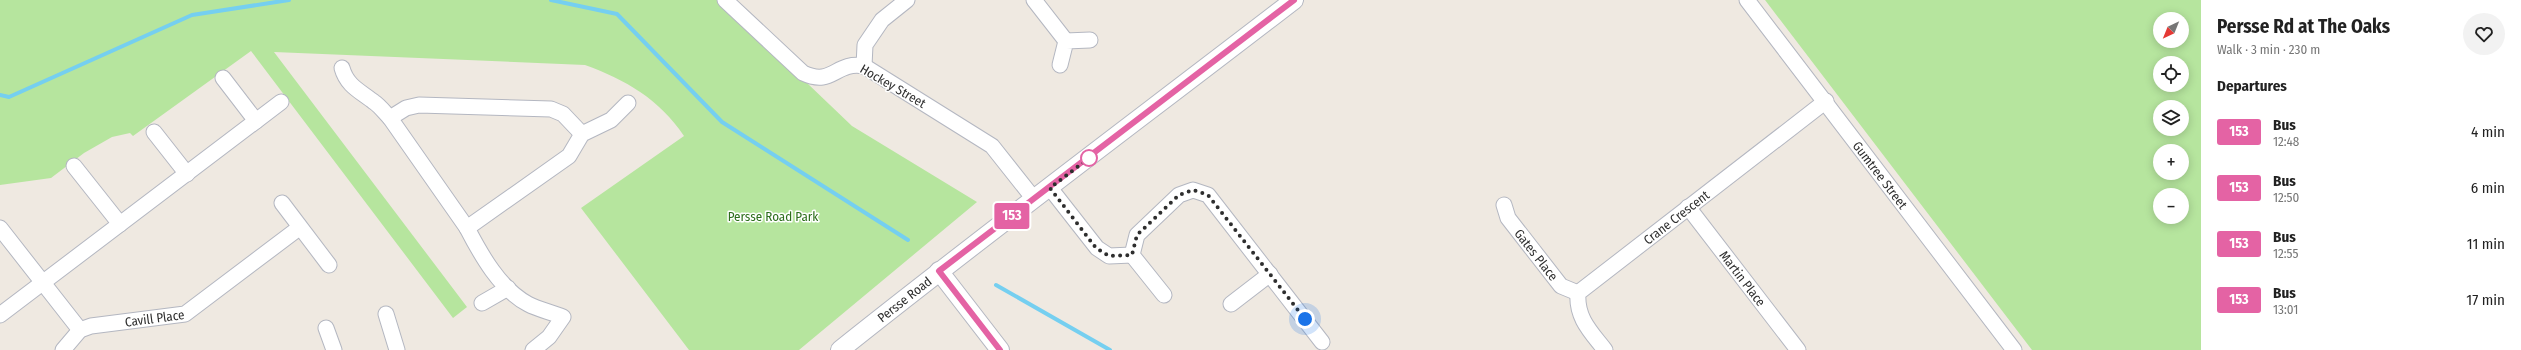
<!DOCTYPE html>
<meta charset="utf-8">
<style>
:root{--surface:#fff;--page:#f2f2f2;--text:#222;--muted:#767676}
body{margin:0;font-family:"Fira Sans Condensed",sans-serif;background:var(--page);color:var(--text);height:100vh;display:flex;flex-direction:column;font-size:15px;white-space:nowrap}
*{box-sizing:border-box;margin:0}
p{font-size:13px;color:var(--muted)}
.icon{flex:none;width:22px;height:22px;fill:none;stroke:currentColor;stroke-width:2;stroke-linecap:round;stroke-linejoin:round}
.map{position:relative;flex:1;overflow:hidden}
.side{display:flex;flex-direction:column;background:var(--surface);width:320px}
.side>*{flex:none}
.badge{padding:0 8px;border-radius:3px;font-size:14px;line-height:26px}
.needle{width:26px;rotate:223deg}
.buttons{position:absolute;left:2153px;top:12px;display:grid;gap:8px}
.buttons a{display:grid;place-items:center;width:36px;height:36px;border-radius:50%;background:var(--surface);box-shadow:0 2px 10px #0003;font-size:20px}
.you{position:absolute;width:20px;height:20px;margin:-10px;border:3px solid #fff;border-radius:50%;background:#1a73e8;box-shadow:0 0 0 6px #1a73e833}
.map>.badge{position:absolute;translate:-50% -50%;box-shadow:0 0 0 2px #fff}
h2{padding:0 16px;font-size:15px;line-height:36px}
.round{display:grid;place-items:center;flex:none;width:42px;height:42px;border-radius:21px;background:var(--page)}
.overview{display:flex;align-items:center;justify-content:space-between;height:68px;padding:0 16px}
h1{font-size:19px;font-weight:700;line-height:30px}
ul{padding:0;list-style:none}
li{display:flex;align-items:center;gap:12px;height:56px;padding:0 16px}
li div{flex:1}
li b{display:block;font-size:15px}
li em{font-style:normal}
li .badge{min-width:44px;font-weight:700;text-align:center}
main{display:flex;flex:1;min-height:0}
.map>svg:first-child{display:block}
.green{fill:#b6e59e;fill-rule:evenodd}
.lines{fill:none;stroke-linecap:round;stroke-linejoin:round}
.stream{stroke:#75cff0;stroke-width:4}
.minor-casing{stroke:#b4b7c1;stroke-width:17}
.tertiary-casing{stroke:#b4b7c1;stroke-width:20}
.minor{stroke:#fff;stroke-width:15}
.tertiary{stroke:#fff;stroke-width:18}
.line-casing{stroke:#fff;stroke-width:9}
.line{stroke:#e463a4;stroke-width:6}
.walk{stroke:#2e2e2e;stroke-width:4;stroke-dasharray:0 7.2}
.stop-dot{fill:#fff;stroke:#e463a4;stroke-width:2}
.labels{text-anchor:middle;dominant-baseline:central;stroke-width:3;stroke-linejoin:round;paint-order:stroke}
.street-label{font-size:13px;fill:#2e2e2e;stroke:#fff}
.park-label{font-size:13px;fill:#2c6e1b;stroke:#fff}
</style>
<main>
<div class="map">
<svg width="2201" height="350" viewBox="0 0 2201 350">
<rect width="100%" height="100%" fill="#efe9e1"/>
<path class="green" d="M0,0H720L852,126L977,202L799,350H689L581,208L684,136C659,99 626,80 585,65L274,52L467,307L453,318L251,51L133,136L130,133L112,137L84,153L51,178L0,185Z
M1765,0H2201V350H2032ZM2160,19H2182V41H2160ZM2160,63H2182V85H2160ZM2160,107H2182V129H2160ZM2160,151H2182V173H2160ZM2160,195H2182V217H2160Z"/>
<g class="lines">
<path class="stream" d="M551,0L617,14L722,122L908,240
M0,95L9,97L192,15L289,0
M996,285L1110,350"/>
<defs>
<g id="minor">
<path d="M725,0L803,73C833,87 835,61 864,66L992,146L1034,199"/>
<path d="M1034,0L1066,41"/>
<path id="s1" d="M1747,0L2014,350"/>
<path d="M1060,65L1066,41L1090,40"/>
<path d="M864,66L865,45L882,20L907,0"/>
<path d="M342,68C347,86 360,91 374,102C380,106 385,113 390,118"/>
<path d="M223,78L256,121"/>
<path d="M154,132L187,174"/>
<path d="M582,134L569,156L467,228L390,118L406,108L419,105L551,109L563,114L582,134L611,120L628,103"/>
<path d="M74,166L120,224"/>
<path d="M1050,188L1097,248L1109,256L1132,255"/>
<path d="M282,203L329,265"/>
<path id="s2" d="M1504,205L1508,218L1561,286L1578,293"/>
<path id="s3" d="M1688,207L1798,350"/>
<path d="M0,228L80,330"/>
<path d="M467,228C481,255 500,289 528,304C539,310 552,312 563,317L549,337L533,350"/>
<path d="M1164,295L1132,255L1137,235L1179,195L1193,190L1208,195L1322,342"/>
<path d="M482,303L508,288"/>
<path d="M1231,304L1270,274"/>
<path d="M386,314L397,350"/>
<path d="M0,315L281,102"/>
<path d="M326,328L334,350"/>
<path id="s4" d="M63,350L80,330L91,326L185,314L299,228"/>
<path id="s5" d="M1605,350C1591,332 1576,318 1578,293L1826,101"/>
</g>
<g id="tertiary">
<path d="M939,271L1000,350"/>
<path id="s6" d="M840,350C989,231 1142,117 1294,0"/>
</g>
</defs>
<use href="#minor" class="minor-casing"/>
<use href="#tertiary" class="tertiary-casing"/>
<use href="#minor" class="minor"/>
<use href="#tertiary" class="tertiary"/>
</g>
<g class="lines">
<defs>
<path id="line" d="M1000,350L939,271L1294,0"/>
</defs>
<use href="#line" class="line-casing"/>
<use href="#line" class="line"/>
<path class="walk" d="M1089,158L1050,188L1096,248L1109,256L1132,255L1137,235L1179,195L1193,190L1208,195L1305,319"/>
</g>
<circle class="stop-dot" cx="1089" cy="158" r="8"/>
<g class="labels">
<g class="street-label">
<text transform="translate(893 86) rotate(30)">Hockey Street</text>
<text stroke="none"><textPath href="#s1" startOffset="220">Gumtree Street</textPath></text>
<text stroke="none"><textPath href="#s5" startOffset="189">Crane Crescent</textPath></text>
<text stroke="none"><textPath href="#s2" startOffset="60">Gates Place</textPath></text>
<text stroke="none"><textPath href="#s3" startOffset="90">Martin Place</textPath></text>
<text stroke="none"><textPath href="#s6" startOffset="82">Persse Road</textPath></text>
<text stroke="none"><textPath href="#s4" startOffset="102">Cavill Place</textPath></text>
</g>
<g class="park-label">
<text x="773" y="216">Persse Road Park</text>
</g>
</g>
</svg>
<div class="buttons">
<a><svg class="needle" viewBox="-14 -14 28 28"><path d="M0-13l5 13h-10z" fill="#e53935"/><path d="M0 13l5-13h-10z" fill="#767676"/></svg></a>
<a><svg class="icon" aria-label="locate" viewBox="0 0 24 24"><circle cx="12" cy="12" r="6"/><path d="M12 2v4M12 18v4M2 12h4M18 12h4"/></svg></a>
<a><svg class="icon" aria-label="layers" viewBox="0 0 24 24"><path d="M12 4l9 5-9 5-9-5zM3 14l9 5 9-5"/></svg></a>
<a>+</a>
<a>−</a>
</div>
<div class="you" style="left:1305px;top:319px"></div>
<b class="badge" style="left:1012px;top:216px;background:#e463a4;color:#fff">153</b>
</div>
<section class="side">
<div class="overview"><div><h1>Persse Rd at The Oaks</h1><p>Walk · 3 min · 230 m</p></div><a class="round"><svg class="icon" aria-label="heart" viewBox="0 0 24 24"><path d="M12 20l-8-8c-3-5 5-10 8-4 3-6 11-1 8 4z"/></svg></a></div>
<h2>Departures</h2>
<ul>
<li><span class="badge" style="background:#e463a4;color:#fff">153</span><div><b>Bus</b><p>12:48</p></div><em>4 min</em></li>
<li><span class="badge" style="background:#e463a4;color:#fff">153</span><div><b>Bus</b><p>12:50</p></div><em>6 min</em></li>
<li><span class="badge" style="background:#e463a4;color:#fff">153</span><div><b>Bus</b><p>12:55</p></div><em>11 min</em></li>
<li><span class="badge" style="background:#e463a4;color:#fff">153</span><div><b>Bus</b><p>13:01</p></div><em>17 min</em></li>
</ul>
</section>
</main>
